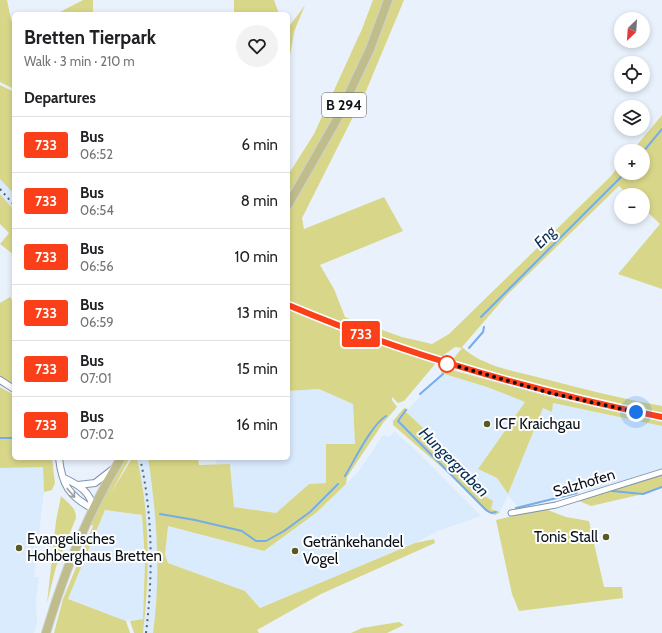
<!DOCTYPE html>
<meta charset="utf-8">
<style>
:root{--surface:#fff;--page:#f2f2f2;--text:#202124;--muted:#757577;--line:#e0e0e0}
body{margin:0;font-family:Cabin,sans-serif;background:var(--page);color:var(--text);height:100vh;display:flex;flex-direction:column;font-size:15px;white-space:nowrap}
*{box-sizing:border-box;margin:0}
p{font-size:13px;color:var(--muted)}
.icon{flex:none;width:22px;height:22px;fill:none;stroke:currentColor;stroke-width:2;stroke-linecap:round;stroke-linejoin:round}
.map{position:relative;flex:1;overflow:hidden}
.side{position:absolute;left:12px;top:12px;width:278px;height:448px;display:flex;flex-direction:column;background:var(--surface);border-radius:6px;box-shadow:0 2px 6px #0003}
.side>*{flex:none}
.badge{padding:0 8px;border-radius:3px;font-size:14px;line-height:26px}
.needle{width:26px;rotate:205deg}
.tools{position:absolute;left:614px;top:12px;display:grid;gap:8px}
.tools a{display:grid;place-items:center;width:36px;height:36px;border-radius:50%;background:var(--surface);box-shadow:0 2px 6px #0003;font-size:20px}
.you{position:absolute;width:20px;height:20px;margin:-10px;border:3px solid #fff;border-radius:50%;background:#1a73e8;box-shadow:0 0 0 6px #1a73e833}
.map>.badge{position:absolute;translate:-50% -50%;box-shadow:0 0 0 2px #fff}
h2{padding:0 12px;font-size:15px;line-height:36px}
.round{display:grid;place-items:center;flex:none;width:42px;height:42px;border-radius:21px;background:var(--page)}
.head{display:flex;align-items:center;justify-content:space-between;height:68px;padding:0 12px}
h1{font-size:19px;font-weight:800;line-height:30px}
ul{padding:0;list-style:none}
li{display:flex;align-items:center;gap:12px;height:56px;padding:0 12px;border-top:1px solid var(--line)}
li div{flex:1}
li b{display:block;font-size:15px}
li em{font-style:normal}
li .badge{min-width:44px;font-weight:700;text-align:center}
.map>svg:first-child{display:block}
.built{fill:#daebfe}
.green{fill:#d8d789}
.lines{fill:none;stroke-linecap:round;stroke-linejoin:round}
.stream{stroke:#75acea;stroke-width:2}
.minor-casing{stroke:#7f94ac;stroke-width:7}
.tertiary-casing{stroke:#7f94ac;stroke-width:8}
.primary-casing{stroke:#cecfd1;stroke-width:10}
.minor{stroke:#fff;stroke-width:5}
.tertiary{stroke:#fff;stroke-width:6}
.primary{stroke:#bfbd8b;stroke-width:8}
.rail{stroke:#5b646d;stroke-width:2;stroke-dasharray:2 4;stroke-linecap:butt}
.oneway{stroke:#9c9fa3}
.line-casing{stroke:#fff;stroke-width:9}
.line{stroke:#fa3f19;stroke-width:6}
.walk{stroke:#081018;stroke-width:4;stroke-dasharray:0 7.2}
.stop-dot{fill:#fff;stroke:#fa3f19;stroke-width:2}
.poi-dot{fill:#5a5925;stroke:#fefefe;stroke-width:1.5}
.labels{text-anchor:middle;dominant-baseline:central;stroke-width:4;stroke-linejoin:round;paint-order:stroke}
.shield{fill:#fefefe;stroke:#52575d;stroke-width:1}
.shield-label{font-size:14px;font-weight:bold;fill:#081018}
.poi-label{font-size:15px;fill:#081018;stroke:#fefefe;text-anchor:start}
.street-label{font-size:15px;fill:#081018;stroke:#fefefe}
.water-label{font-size:16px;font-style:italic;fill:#062e55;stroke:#fefefe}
</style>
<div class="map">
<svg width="662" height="633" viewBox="0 0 662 633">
<rect width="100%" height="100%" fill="#e9f2fc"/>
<path class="built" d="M0,179L14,194V210L0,194Z
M441,373L487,387L525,402L478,469L497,478L508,494L543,408L553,403L662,426V472L602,490L586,491L517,506L508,495L500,512L491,509L493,501L483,495L458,468L462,465L406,412Z
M319,389L353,404L355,444H326V483L309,484L276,513L234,507L230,464H216L215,458H288V391Z
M394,431L420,454L481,516L438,531L415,543L260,608L245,591L168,563L165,554L167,526L264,551L316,513L358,472L383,435L390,437Z
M0,443L14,458H43L44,492L34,577H39L36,600L37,622L34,633H0Z
M137,458H148L155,504L158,549L157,602L153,633H143L147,601V549L144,505Z
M105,510L142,515L145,562L143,619L125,621L68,599Z"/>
<path class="green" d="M0,0H7L14,33V89L0,82Z
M83,0H93V14H56Z
M234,0H274L279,14H234Z
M373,0H404L366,91L302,218L304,229L384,197L403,231L320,265L334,289L345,317L402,337L432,344L449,334L610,177L621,164V173H643V151H632L662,115V289L618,274L660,224L643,208V195H629L619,186L507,295L462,347C483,367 518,372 545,379C584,389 623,399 662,406V414C592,401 523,385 456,363L454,358L462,348L455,347L441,357L404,401L398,403L392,397V400L397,407L383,423L347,477L346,484L316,513L264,551L168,526L165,554L168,563L245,591L260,608L415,543L434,539L435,543L321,594L257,630L259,633H153C161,574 157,516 148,458H198L199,465L230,464L234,507L276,513L309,484L326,483V444H355L353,404L319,389L288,391V210L333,127L288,194V175L314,134L362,29Z
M305,5L294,32L288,67V28Z
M0,85L14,92V194L0,179Z
M0,194L14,210V255L0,244L9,233L0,224Z
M10,297L14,303V384L0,377V303Z
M441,369H448L554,398L662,421V426L553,403L552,412L543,408L508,494L497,478L478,469L525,402L487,387L441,373Z
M0,387L14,395V458H52L55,483L52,490L44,492L43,467L0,468Z
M404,408L408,409L406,412L462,464L458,469L483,495L493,501L491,509L500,512L499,513L495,515L487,512L454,478L393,425V421Z
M121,458H130L111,493L132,458H137C150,514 150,575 143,633H134L130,621L143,619L145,562L142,515L105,510L68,599L126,621L130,633H54L63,599L93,526L87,522Z
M662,472V487L643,494L591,506L579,501L602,490Z
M61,496C68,503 76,507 76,518L56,567L47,603L56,521Z
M545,509L566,517L589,521L604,587H622L623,598L519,611L512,594L496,520Z
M399,622L404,625L387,633H351L362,628Z"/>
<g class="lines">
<path class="stream" d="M643,152L662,129
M481,317L625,173
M469,348L483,332L484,327
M420,394L443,374
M406,410L398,421L486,510L491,513L496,512
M0,438H14
M345,476C354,461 372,424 386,416
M612,491L643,494L662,487
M516,508L577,493
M160,514L195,520L242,531L256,541H266L284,531L310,512L338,484"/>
<defs>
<path id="minor" d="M511,513L556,505L662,472"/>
<path id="tertiary" d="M288,305C408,356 534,392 662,417
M0,380L14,389
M59,458C62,485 69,496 93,509
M64,478C79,485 91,492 93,509
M78,485L95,483L113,469"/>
<path id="primary" d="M288,205L336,121L370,49L388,0
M46,633C64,572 88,512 121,458"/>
</defs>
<use href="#minor" class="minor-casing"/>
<use href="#tertiary" class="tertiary-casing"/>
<use href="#primary" class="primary-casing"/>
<use href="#minor" class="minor"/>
<use href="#tertiary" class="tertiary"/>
<use href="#primary" class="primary"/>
<path class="rail" d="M0,189L14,205
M140,458C153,515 153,575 146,633"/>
</g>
<defs><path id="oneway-shaft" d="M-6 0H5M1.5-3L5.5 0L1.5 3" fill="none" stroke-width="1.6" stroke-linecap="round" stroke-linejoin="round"/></defs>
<use class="oneway" href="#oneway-shaft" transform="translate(71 493) rotate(50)"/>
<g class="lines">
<defs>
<path id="line" d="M288,305C408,356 534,391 662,417"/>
</defs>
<use href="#line" class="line-casing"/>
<use href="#line" class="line"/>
<path class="walk" d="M447,364L443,362L550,393L636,412"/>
</g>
<circle class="stop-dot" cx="447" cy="364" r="8"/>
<g class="poi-dot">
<circle cx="487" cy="424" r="4"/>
<circle cx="606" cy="537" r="4"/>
<circle cx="19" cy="548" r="4"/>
<circle cx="295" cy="551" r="4"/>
</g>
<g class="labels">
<rect class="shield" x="322" y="93" width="44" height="24" rx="3"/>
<g class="shield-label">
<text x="344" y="105">B 294</text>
</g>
<g class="poi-label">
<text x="495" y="424">ICF Kraichgau</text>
<text x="598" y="537" text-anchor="end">Tonis Stall</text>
<text x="27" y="539">Evangelisches<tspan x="27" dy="17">Hohberghaus Bretten</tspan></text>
<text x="303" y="542">Getränkehandel<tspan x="303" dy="17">Vogel</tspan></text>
</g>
<g class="street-label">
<text transform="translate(584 483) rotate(-17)">Salzhofen</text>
</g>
<g class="water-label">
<text transform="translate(545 237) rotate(-45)">Eng</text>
<text transform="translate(454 462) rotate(45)">Hungergraben</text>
</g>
</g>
</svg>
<div class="tools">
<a><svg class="needle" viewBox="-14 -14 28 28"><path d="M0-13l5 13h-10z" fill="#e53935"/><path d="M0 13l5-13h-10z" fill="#757577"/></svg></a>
<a><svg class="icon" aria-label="locate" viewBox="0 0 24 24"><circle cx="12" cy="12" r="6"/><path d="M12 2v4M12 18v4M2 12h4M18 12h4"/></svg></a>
<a><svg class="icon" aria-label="layers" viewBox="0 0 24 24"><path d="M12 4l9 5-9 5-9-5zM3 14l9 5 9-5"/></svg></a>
<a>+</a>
<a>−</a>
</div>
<div class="you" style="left:636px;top:412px"></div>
<b class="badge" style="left:361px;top:334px;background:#fa3f19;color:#fff">733</b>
<section class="side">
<div class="head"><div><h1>Bretten Tierpark</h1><p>Walk · 3 min · 210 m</p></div><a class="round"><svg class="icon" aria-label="heart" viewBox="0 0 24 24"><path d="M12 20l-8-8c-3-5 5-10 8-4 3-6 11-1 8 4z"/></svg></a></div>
<h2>Departures</h2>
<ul>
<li><span class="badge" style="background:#fa3f19;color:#fff">733</span><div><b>Bus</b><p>06:52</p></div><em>6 min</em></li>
<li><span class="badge" style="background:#fa3f19;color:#fff">733</span><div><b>Bus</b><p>06:54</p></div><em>8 min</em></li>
<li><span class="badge" style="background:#fa3f19;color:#fff">733</span><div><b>Bus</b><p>06:56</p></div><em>10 min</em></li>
<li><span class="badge" style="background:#fa3f19;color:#fff">733</span><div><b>Bus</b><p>06:59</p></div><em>13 min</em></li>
<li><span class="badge" style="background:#fa3f19;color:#fff">733</span><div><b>Bus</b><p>07:01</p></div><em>15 min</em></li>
<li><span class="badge" style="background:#fa3f19;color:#fff">733</span><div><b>Bus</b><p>07:02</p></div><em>16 min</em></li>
</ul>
</section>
</div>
